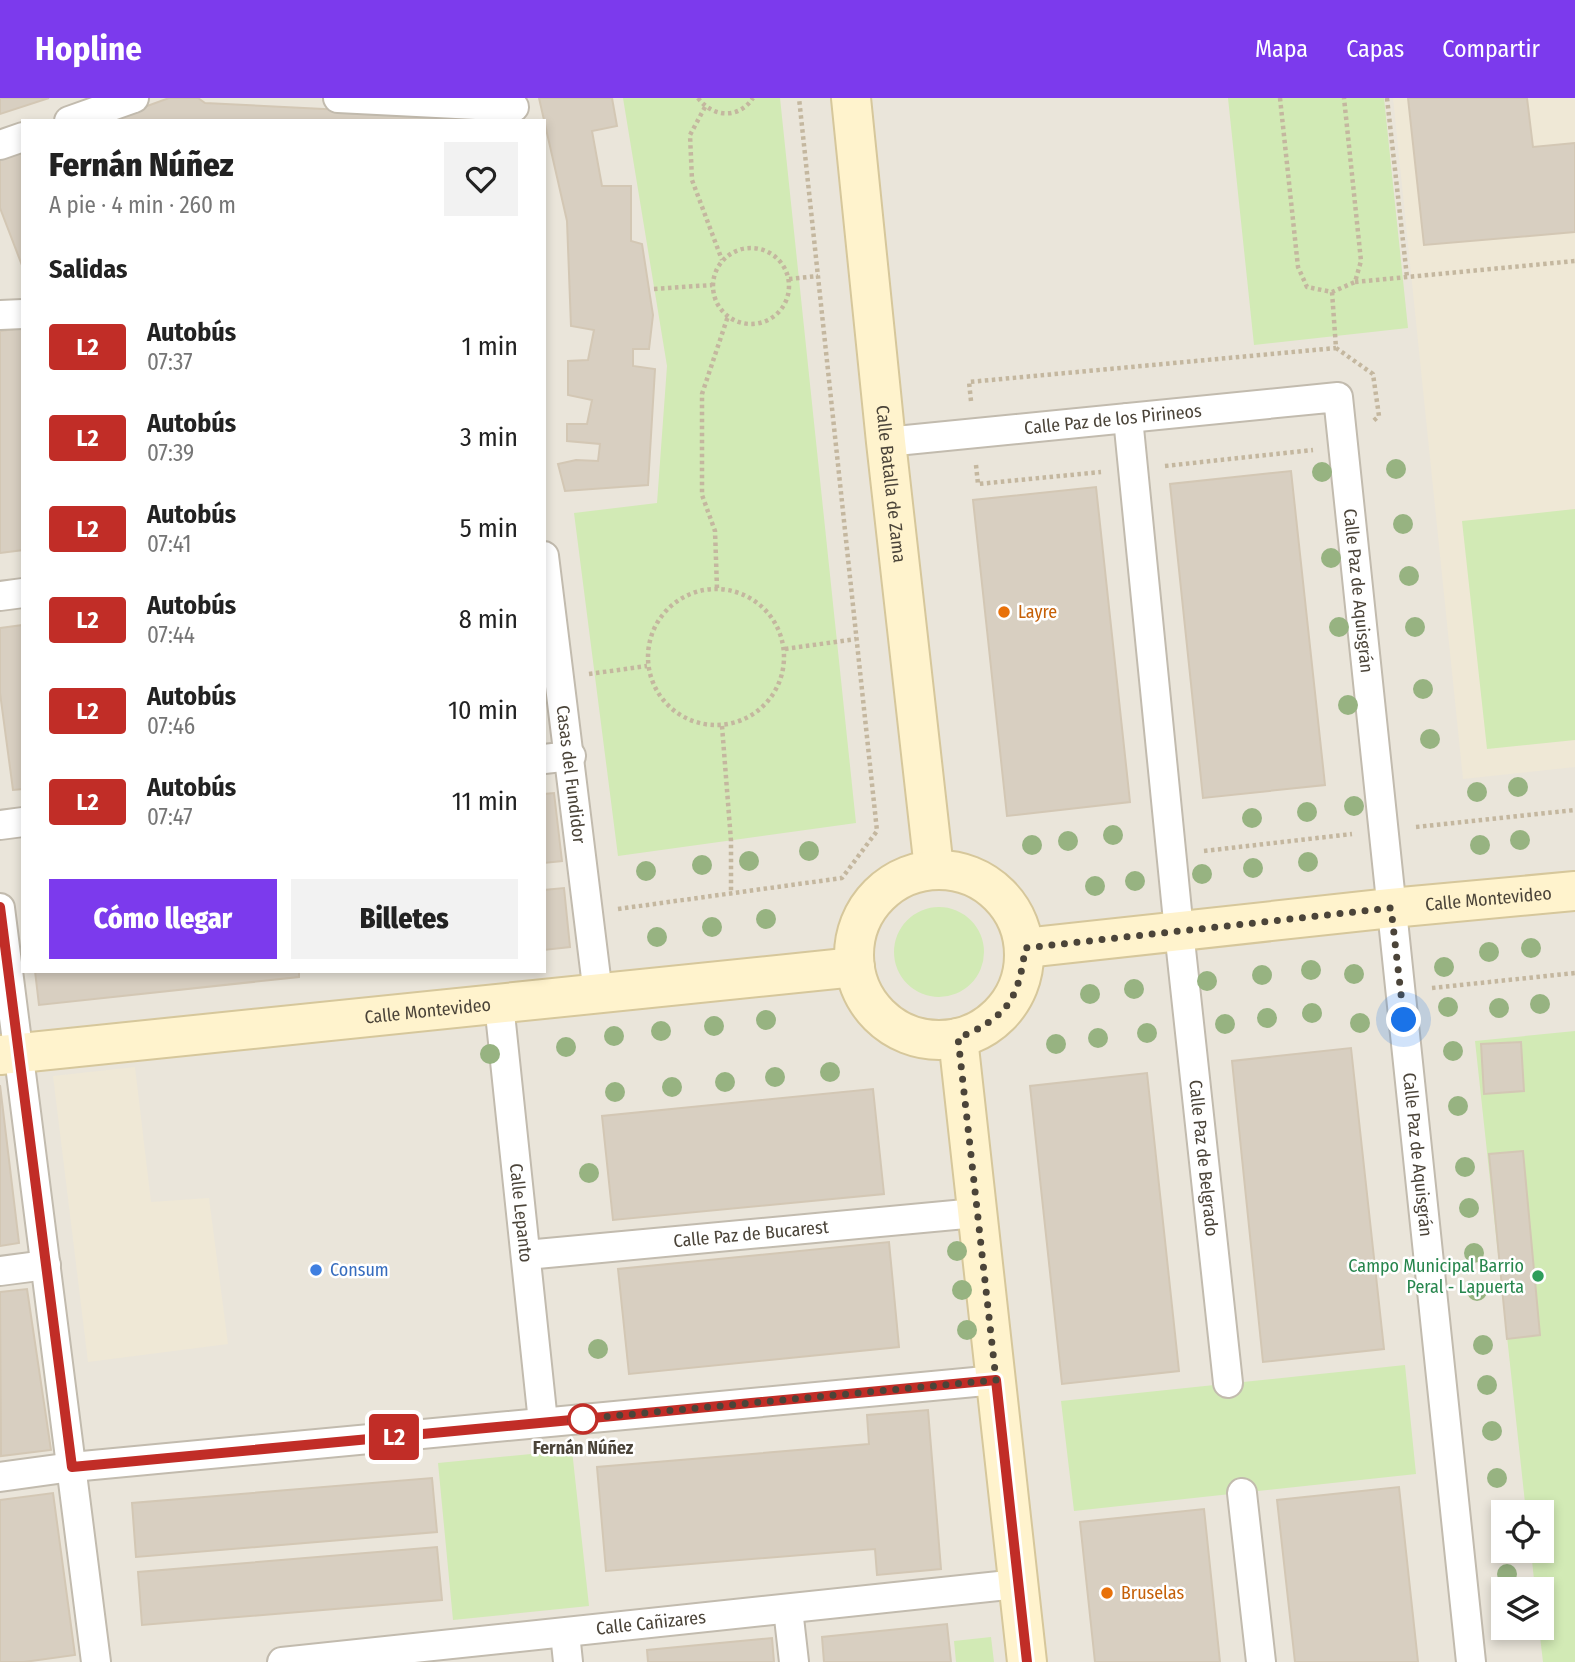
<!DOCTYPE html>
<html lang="es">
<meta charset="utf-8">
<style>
:root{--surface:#fff;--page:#f2f2f2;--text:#222;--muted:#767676;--accent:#7c3aed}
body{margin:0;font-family:"Fira Sans Condensed",sans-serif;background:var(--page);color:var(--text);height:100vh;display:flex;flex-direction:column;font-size:26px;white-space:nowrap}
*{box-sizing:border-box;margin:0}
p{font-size:23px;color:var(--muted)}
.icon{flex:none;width:38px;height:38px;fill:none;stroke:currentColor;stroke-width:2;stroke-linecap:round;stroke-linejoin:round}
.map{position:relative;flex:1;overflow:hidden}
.panel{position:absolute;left:21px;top:21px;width:525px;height:854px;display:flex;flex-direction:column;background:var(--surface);border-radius:0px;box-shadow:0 4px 10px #0003}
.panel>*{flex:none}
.badge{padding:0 14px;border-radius:5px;font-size:24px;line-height:46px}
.fabs{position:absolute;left:1491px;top:1402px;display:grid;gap:14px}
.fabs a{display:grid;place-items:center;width:63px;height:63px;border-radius:0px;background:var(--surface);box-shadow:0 4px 10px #0003;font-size:35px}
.you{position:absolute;width:35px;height:35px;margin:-18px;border:5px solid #fff;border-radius:50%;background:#1a73e8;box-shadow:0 0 0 10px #1a73e833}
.map>.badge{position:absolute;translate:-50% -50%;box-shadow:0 0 0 4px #fff}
h2{padding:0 28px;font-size:26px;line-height:63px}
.round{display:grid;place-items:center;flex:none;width:74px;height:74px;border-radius:0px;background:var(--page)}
.head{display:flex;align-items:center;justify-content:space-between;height:119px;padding:0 28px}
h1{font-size:33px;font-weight:800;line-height:52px}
.action{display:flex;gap:14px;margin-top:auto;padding:14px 28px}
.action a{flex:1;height:80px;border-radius:0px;background:var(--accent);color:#fff;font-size:28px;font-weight:800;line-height:80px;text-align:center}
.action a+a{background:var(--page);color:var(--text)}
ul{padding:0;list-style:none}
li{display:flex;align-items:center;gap:21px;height:91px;padding:0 28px}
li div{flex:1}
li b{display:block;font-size:26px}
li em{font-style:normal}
li .badge{min-width:77px;font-weight:700;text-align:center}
header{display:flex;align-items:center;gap:42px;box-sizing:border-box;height:98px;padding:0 35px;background:var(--accent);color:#fff}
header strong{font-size:33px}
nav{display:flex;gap:38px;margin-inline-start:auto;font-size:24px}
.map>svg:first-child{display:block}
.residential{fill:#eae5da;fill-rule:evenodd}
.education{fill:#efe8d6}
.green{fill:#d2eab5}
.building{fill:#d8cfc1;stroke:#d3c7b4;stroke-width:2}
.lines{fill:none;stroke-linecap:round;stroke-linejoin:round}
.street-casing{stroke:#c2bbae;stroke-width:32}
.secondary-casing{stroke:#d6c79b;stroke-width:42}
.path{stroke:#c4b79f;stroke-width:4.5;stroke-dasharray:3.5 3.5;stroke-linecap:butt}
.street{stroke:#fff;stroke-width:28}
.secondary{stroke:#fff3cd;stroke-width:38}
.tree{fill:#97b381}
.line-casing{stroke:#fff;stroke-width:16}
.line{stroke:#c12d27;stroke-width:10}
.walk{stroke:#4b4439;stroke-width:7;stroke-dasharray:0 12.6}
.food-dot{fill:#e8710a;stroke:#fff;stroke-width:2.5}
.shop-dot{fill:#3f7fe0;stroke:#fff;stroke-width:2.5}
.leisure-dot{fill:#2e9e5b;stroke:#fff;stroke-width:2.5}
.stop-dot{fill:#fff;stroke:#c12d27;stroke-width:3.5}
.labels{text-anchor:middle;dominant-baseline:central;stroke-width:5;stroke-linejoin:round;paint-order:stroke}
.street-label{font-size:18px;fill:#4b4439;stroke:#fff}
.food-label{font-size:18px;fill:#c56008;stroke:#fff;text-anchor:start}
.leisure-label{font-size:18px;fill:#27864d;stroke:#fff;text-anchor:end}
.shop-label{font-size:18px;fill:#366cbe;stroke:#fff;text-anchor:start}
.stop-label{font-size:18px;font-weight:bold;fill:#4b4439;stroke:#fff}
</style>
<header>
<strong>Hopline</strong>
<nav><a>Mapa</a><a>Capas</a><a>Compartir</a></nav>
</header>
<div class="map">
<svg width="1575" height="1564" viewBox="0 0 1575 1564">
<rect width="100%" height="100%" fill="#f6f3ec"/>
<path class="residential" d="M0,0H1575V1564H0ZM23,23H544V873H23ZM1503,1414H1542V1452H1503ZM1503,1491H1542V1530H1503Z"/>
<path class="education" d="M1393,0H1575V669L1463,681Z
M135,969L151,1104L209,1100L228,1246L88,1264L53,978Z"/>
<path class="green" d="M623,0H780L856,725L618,758L574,415L657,405L667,268Z
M1228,0H1384L1408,230L1254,247Z
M1575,411V642L1487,651L1462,423Z
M894 854a45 45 0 1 1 90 0a45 45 0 1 1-90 0Z
M1575,933V1564H1543L1539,1530H1542V1491H1535L1531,1453L1542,1452V1414H1526L1475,943Z
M1405,1267L1416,1376L1074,1413L1061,1303Z
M572,1352L589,1508L453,1522L438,1365Z
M991,1539L994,1564H956L954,1543Z"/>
<path class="building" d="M0,0H49L0,16Z
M169,0H198L205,5L484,19L489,23H106Z
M539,0H612L617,28L592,33L602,88H631V143L642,146L653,217L649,251H633V268L655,271L648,387L565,393L558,366L576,362L598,363L600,346L567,343V326H587L592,302L568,297V263L588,262L594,232L571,228L567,123Z
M1408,0H1527L1533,49L1575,45V134L1424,147Z
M23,53V170L0,110V61Z
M23,230V452L0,455V233Z
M1291,373L1325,687L1203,700L1170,386Z
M1096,389L1130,704L1007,718L973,402Z
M23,527V691L13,692L0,595V530Z
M554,695L562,763L544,765V696Z
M564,790L570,849L544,852V792Z
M35,873H299V879L39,907Z
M1521,944L1524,993L1484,996L1481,946Z
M1351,950L1384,1251L1263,1264L1232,963Z
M1147,975L1179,1273L1062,1286L1030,988Z
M0,987L19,1145L0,1148Z
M873,991L884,1096L613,1122L602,1018Z
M1523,1053L1540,1237L1507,1241L1489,1056Z
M889,1144L899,1249L629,1276L618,1171Z
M27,1191L51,1352L1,1358L0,1194Z
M928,1312L941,1471L877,1477L875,1451L606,1473L597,1369L869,1346L867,1317Z
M432,1380L437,1434L136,1459L132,1405Z
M1399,1389L1418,1564H1295L1277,1402Z
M53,1395L75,1557L24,1564H0V1402Z
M1204,1411L1220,1564H1095L1080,1424Z
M437,1449L442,1502L142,1527L138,1474Z
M947,1526L951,1564H824L822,1539Z
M772,1540L774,1564H648L647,1552Z"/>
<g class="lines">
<defs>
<g id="street">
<path d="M338,0L514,9"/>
<path d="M69,23L134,0"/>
<path d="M0,47L23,39"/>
<path d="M0,217L23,216"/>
<path id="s1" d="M1128,320L1179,833L1228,1285"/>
<path id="s2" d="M886,344L1338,299L1471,1564"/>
<path id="s3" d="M544,458L598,896"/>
<path d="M0,498L23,495"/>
<path d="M544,661L571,658"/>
<path d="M0,727L23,724"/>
<path d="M0,810L96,1564"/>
<path id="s4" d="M499,906L543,1324"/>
<path id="s5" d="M526,1157L976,1115"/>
<path d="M0,1173L46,1167"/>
<path d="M0,1379L72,1369L996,1282"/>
<path d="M1242,1395L1261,1564"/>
<path d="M788,1511L794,1564"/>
<path d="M565,1535L568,1564"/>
<path id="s6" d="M282,1564L1018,1486"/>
</g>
<g id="secondary">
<path id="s7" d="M851,0L886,344L934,771"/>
<circle cx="939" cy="857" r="85"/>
<path id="s8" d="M1025,850L1391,810L1575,793"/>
<path d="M958,940L1027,1564"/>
<path id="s9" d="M0,957L855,869"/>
</g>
</defs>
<use href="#street" class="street-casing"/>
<use href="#secondary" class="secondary-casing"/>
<path class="path" d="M698,0C713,20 739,21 753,0
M1280,0L1298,169L1307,189L1332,194L1355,184L1361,163L1344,0
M1387,0L1407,179
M705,9L690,37L692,82L722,162
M713 188a38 38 0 1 1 76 0a38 38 0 1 1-76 0Z
M789,181L818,178
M1355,184L1575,163
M654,191L712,187
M1332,194L1336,250L1373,276L1379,318L1372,324
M971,303L969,284L1336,250
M976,367L978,386L1101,374
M1165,368L1313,352
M717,490L715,433L702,397V296L728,218
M648 559a68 68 0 1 1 136 0a68 68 0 1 1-136 0Z
M785,551L856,541
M589,576L647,568
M722,628L731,743V796
M1416,729L1575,712
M1204,753L1352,736
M618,811L842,780L877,733L799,0
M1432,890L1575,875"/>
<use href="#street" class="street"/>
<use href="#secondary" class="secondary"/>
</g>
<g class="tree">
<circle cx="1396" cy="371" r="10"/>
<circle cx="1322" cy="374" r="10"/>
<circle cx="1403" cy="426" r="10"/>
<circle cx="1331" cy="460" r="10"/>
<circle cx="1409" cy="478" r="10"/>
<circle cx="1339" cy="529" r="10"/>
<circle cx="1415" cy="529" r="10"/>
<circle cx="1423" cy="591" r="10"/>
<circle cx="1348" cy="607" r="10"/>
<circle cx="1430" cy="641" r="10"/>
<circle cx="1518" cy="689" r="10"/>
<circle cx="1477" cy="694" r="10"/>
<circle cx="1354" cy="708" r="10"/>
<circle cx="1307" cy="714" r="10"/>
<circle cx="1252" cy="720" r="10"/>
<circle cx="1113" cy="737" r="10"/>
<circle cx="1520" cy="742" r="10"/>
<circle cx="1068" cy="743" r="10"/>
<circle cx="1032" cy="747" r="10"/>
<circle cx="1480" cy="747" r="10"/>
<circle cx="809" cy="753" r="10"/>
<circle cx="749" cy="763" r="10"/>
<circle cx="1308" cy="764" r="10"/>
<circle cx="702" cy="767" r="10"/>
<circle cx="1253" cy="770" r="10"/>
<circle cx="646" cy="773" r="10"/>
<circle cx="1202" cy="776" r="10"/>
<circle cx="1135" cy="783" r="10"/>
<circle cx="1095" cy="788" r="10"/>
<circle cx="766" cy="821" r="10"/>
<circle cx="712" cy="829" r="10"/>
<circle cx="657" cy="839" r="10"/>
<circle cx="1531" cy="850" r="10"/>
<circle cx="1489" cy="854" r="10"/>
<circle cx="1444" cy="869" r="10"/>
<circle cx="1311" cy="872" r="10"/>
<circle cx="1354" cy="876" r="10"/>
<circle cx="1262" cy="877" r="10"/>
<circle cx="1207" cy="883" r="10"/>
<circle cx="1134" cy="891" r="10"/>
<circle cx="1090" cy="896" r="10"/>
<circle cx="1540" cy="906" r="10"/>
<circle cx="1448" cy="909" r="10"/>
<circle cx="1499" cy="910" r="10"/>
<circle cx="1312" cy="915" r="10"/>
<circle cx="1267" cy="920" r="10"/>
<circle cx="766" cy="922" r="10"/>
<circle cx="1360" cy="925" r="10"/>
<circle cx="1225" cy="926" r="10"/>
<circle cx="714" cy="928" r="10"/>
<circle cx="661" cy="933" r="10"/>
<circle cx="1147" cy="935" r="10"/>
<circle cx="614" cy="938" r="10"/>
<circle cx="1098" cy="940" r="10"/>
<circle cx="1056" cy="946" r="10"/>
<circle cx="566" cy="949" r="10"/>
<circle cx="1453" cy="953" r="10"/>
<circle cx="490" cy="956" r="10"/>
<circle cx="830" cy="974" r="10"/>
<circle cx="775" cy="979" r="10"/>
<circle cx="725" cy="984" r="10"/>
<circle cx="672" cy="989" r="10"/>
<circle cx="615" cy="994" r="10"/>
<circle cx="1458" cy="1008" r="10"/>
<circle cx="1465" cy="1069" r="10"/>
<circle cx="589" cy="1075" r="10"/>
<circle cx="1469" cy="1110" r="10"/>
<circle cx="957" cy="1153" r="10"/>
<circle cx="1474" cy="1155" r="10"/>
<circle cx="962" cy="1192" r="10"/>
<circle cx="1477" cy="1193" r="10"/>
<circle cx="967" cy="1232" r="10"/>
<circle cx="1483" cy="1247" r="10"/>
<circle cx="598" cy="1251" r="10"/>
<circle cx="1487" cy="1287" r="10"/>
<circle cx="1492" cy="1333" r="10"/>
<circle cx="1497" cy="1380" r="10"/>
<circle cx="1507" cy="1476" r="10"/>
</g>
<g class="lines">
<defs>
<path id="line" d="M0,809L72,1369L996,1282L1027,1564"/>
</defs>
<use href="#line" class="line-casing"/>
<use href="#line" class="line"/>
<path class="walk" d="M583,1321L570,1322L996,1282L958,940C1006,920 1019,902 1025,850L1391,810L1404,922"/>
</g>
<g class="food-dot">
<circle cx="1004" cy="514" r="7"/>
<circle cx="1107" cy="1495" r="7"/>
</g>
<circle class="shop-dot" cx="316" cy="1172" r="7"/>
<circle class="leisure-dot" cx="1538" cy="1178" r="7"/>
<circle class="stop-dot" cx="583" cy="1321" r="14"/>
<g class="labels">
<g class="street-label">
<text stroke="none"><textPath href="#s2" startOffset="228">Calle Paz de los Pirineos</textPath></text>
<text stroke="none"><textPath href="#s7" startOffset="388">Calle Batalla de Zama</textPath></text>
<text stroke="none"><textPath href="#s2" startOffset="649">Calle Paz de Aquisgrán</textPath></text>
<text stroke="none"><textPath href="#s3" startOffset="220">Casas del Fundidor</textPath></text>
<text stroke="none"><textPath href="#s8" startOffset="466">Calle Montevideo</textPath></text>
<text stroke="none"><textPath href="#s9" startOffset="430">Calle Montevideo</textPath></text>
<text stroke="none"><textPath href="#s2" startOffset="1216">Calle Paz de Aquisgrán</textPath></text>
<text stroke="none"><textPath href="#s1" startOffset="744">Calle Paz de Belgrado</textPath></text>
<text stroke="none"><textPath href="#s4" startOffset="210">Calle Lepanto</textPath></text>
<text stroke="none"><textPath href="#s5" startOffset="226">Calle Paz de Bucarest</textPath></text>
<text stroke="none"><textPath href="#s6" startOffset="371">Calle Cañizares</textPath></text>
</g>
<g class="food-label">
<text x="1018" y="514">Layre</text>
<text x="1121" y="1495">Bruselas</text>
</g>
<g class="leisure-label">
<text x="1524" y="1168">Campo Municipal Barrio<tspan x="1524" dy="21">Peral - Lapuerta</tspan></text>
</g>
<g class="shop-label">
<text x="330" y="1172">Consum</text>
</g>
<g class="stop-label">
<text x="583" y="1350">Fernán Núñez</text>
</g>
</g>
</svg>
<div class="fabs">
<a><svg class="icon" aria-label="locate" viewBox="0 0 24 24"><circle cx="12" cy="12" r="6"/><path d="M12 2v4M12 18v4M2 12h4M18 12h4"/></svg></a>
<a><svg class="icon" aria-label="layers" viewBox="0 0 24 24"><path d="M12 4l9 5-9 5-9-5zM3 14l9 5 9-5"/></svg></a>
</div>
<div class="you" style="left:1404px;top:922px"></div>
<b class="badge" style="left:394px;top:1339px;background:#c12d27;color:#fff">L2</b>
<section class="panel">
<div class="head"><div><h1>Fernán Núñez</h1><p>A pie · 4 min · 260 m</p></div><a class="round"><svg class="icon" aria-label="heart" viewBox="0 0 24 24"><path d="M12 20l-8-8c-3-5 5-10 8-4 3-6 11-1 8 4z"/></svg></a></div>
<h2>Salidas</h2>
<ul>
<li><span class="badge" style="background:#c12d27;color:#fff">L2</span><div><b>Autobús</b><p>07:37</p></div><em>1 min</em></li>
<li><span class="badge" style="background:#c12d27;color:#fff">L2</span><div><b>Autobús</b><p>07:39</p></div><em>3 min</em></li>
<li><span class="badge" style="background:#c12d27;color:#fff">L2</span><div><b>Autobús</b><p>07:41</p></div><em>5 min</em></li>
<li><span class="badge" style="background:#c12d27;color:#fff">L2</span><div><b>Autobús</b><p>07:44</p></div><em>8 min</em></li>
<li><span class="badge" style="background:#c12d27;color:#fff">L2</span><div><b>Autobús</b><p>07:46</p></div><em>10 min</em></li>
<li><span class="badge" style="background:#c12d27;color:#fff">L2</span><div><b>Autobús</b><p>07:47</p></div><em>11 min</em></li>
</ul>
<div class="action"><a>Cómo llegar</a><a>Billetes</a></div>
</section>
</div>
